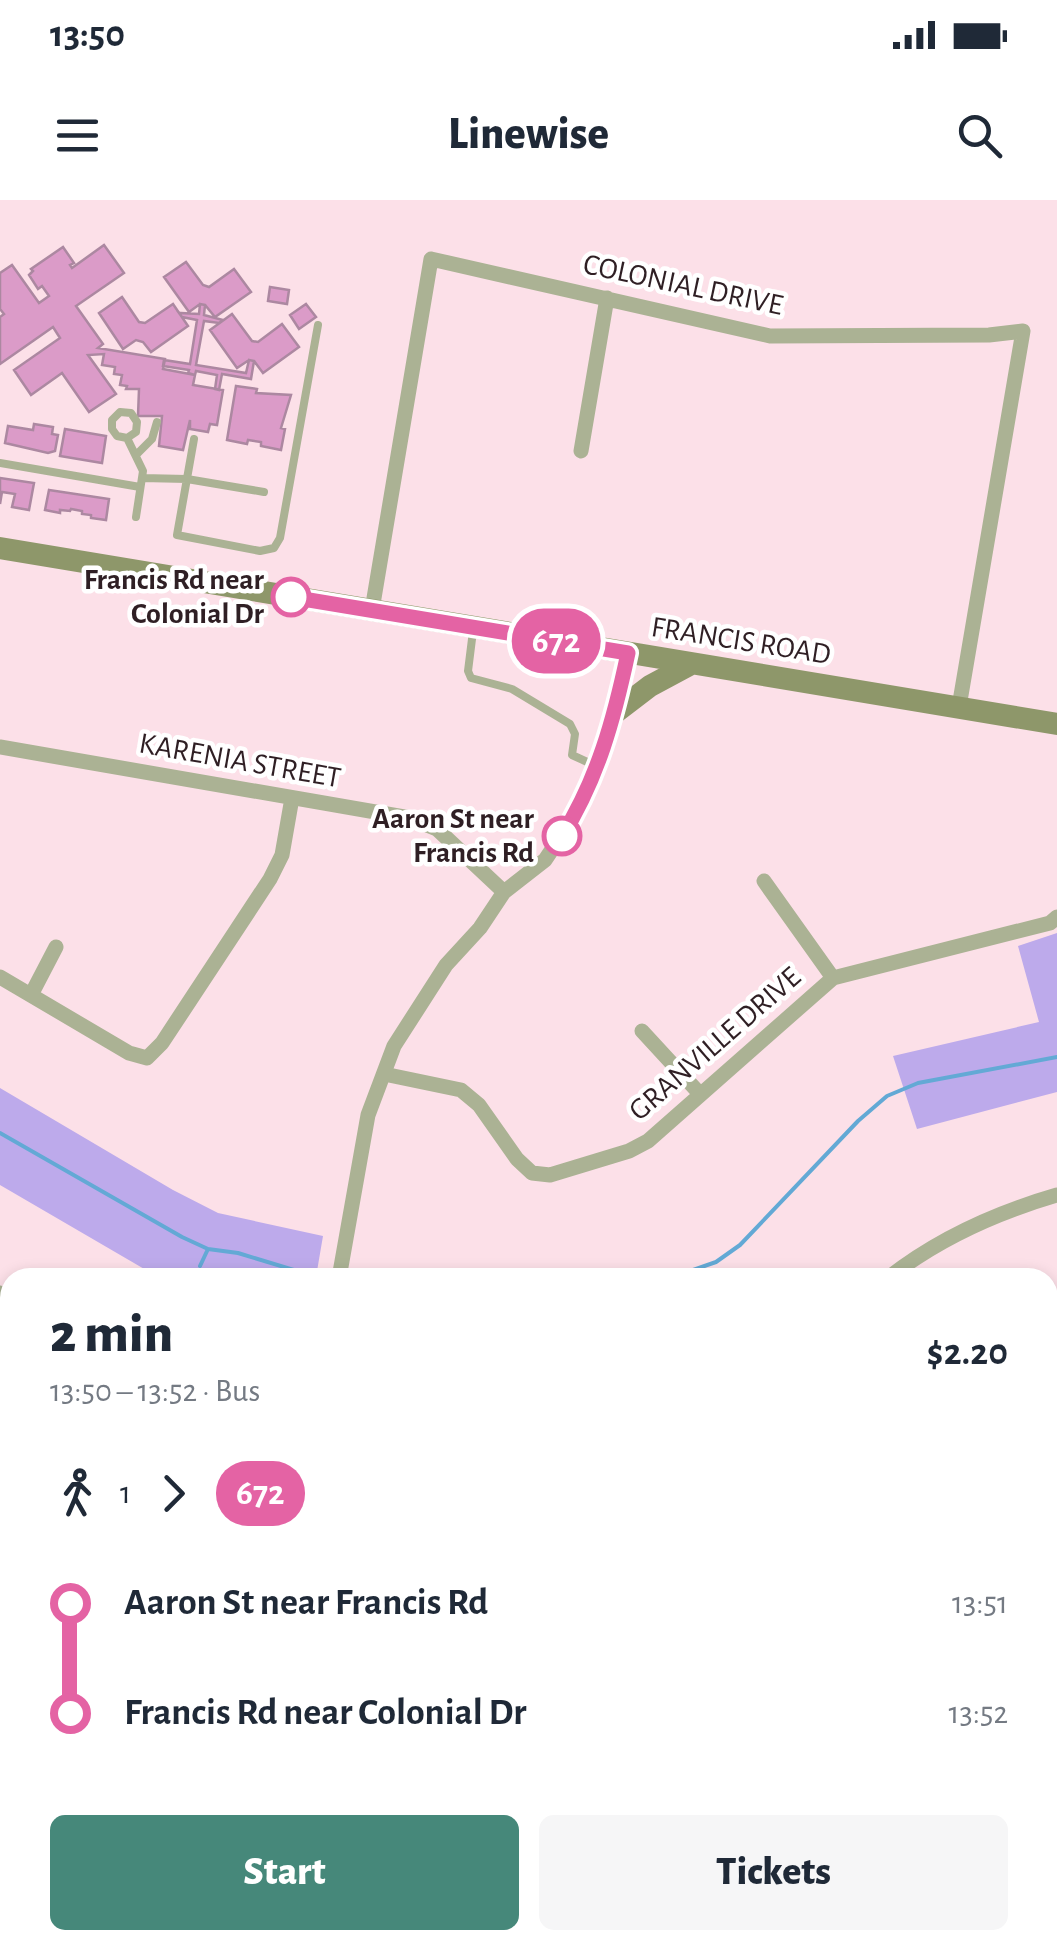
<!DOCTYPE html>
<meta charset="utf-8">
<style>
:root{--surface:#fff;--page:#f6f6f7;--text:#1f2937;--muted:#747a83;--accent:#46887a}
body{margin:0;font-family:"Alegreya Sans",sans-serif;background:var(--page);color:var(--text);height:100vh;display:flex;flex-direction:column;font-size:38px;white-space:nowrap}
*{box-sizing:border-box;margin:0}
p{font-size:32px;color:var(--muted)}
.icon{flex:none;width:55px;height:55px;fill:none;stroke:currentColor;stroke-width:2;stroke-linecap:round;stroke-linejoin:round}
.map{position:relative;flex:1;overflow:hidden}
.panel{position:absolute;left:0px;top:1068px;width:1058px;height:682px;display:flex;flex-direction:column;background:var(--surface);border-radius:30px 30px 0 0;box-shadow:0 5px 15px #0003}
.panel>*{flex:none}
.badge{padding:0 20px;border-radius:32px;font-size:35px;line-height:65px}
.map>.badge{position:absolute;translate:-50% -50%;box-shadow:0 0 0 5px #fff}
.legs{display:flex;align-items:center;gap:15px;height:110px;padding:0 50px;font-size:32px}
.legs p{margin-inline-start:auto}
.overview{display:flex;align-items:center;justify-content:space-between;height:170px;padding:0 50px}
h1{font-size:55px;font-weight:800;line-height:75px}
.button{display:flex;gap:20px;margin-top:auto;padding:20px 50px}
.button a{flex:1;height:115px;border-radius:15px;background:var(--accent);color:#fff;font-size:40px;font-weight:800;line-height:115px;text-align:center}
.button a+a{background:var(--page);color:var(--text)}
ul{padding:0 50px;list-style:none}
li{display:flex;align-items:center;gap:35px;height:110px;font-size:38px}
li i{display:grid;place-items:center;width:15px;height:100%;margin:0 12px;background:currentColor}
li i::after{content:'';width:25px;height:25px;margin:-12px;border:8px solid;border-radius:50%;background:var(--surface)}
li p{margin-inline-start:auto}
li:first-child i{background:linear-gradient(#0000 50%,currentColor 0)}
li:last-child i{background:linear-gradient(currentColor 50%,#0000 0)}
.status{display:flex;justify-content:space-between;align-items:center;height:70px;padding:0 50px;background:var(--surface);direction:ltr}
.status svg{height:28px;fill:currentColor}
header{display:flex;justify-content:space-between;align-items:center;height:130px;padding:0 50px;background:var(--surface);font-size:45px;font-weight:800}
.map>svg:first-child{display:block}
.green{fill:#bdaaeb}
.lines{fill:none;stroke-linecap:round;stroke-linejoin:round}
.stream{stroke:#63a9d5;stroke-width:4}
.building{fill:#db9bc8;stroke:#ac88a1;stroke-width:2.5}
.lane{stroke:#abb294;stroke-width:8}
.street{stroke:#abb294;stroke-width:15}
.secondary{stroke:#8e976a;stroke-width:22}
.line-1-casing{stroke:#fff;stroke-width:22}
.line-1{stroke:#e463a4;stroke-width:15}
.stop-1-dot{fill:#fff;stroke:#e463a4;stroke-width:5}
.labels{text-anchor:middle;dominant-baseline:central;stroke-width:9;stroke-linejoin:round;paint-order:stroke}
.street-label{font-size:30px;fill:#2f1f24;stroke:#fff}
.stop-label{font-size:30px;font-weight:bold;fill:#2f1f24;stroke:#fff;text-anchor:end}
</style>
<div class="status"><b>13:50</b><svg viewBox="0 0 49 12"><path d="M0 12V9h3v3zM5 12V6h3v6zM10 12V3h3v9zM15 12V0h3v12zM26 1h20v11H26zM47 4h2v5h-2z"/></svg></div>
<header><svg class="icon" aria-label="menu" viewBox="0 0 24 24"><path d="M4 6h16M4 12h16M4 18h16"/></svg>Linewise<svg class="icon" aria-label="search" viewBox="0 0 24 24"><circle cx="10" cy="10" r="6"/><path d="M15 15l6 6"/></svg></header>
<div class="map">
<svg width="1057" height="1748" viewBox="0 0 1057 1748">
<rect width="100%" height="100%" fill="#fce0e8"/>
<path class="green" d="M1057,733V892L917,929L893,856L1039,822L1018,746Z
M0,888L173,990L218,1013L323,1036L316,1077H158L0,985Z"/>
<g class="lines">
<path class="stream" d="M0,933L182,1037L208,1049L238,1053L317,1077
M200,1066L208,1049
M670,1078L716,1062L740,1045L858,921L887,896L918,883L1057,857
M88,1748L90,1740"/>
</g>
<path class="building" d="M104,45L124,73L76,106L103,144L98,148L165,159L163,169L195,175L193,185L223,190L217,225L210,224L208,232L190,229V220L183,250L159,246L162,216H138L139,189H126L127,186L120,185L122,175L114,174L115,167L102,165L104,154L88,155L116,194L89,212L62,173L31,195L14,170L60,138L53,127L0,164V117L4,114L0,109V73L12,65L39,103L49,96L42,86L38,89L29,75L33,71L31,69L63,47L74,63L70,65L72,68Z
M186,62L203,85L209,87L234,69L251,92L215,117L205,105L200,104L189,112L164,77Z
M270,87L289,90L287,104L268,101Z
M122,97L139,122L145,123L173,104L188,126L151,152L143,142L136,140L123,149L99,113Z
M200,104L205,105L204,115L223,120L219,123L204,121L196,165L246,173L249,160L254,161L251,179L222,174L219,190L215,189L217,175L196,171L195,175L188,173L189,170L163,166L164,160L190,164L197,120L182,117L179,113L199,114Z
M306,104L316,117L299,129L290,115Z
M232,114L252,141L258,142L282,124L299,147L263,173L254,161L249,160L237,168L210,130Z
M236,186L257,189L256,193L291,195L281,228L285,229L281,250L261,246V242L248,240L247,244L227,240Z
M34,224L53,227L52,234L58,235L55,251L48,253L5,243L8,226L33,230Z
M65,229L106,236L102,263L60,256Z
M0,278L34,283L29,310L12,307L15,294L2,292L0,304Z
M49,290L109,299L106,320L91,318V315L82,314V311L71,309L70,311L60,310V313L45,310Z"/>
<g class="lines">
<path class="lane" d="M127,238L136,232L137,222L131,213L120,212L112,220V229L117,236L127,238L143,271L136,317
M194,239L177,335L260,351L274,348L280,338L318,125
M137,254L152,239L157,222
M0,263L140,287
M142,278L187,279L264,292
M473,431L468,471L471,478L512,489L570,524L575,534L572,555L598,567"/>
<path class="street" d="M581,251L607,98
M372,410L431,59L770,136L989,135L1023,131L959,507
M0,547L410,618L437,629L504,692
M764,681L833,778
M0,777L129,853L147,858L162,843L270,679L282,655L292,598
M31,795L56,747
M642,831L700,894
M384,874L461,890L479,905L517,959L532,973L550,975L629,951L648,941L833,778L1050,723L1057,717
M339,1078L368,915L394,846L446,765L480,728L504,692L545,660L578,611L611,530L628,453
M888,1078C939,1038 995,1013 1057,995
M0,1093L10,1104
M1048,1305L1057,1290
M1048,1468L1057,1470
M0,1533L10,1474
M219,1748L221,1740
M411,1748L413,1740
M745,1748L747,1740
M925,1748L927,1740"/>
<path class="secondary" d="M0,348L1057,524
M616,512L650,486L691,464"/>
</g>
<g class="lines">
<defs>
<path id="line-1" d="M291,397L628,453C614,519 598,578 562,636"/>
</defs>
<use href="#line-1" class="line-1-casing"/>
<use href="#line-1" class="line-1"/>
</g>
<g class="stop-1-dot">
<circle cx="291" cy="397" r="18"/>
<circle cx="562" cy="636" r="18"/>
</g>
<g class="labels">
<g class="street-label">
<text transform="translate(683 85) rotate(12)">COLONIAL DRIVE</text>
<text transform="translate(741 441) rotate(9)">FRANCIS ROAD</text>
<text transform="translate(240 561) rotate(10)">KARENIA STREET</text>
<text transform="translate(715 844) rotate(-41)">GRANVILLE DRIVE</text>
</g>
<g class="stop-label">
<text x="264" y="380">Francis Rd near<tspan x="264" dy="34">Colonial Dr</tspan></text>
<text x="534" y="619">Aaron St near<tspan x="534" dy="34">Francis Rd</tspan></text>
</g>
</g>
</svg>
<b class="badge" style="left:556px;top:441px;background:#e463a4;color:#fff">672</b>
<section class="panel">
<div class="overview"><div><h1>2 min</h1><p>13:50 – 13:52 · Bus</p></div><b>$2.20</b></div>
<div class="legs"><svg class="icon" aria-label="walk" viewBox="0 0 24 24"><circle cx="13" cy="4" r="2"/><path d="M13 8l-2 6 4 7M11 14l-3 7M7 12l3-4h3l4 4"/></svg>1<svg class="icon" aria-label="forward" viewBox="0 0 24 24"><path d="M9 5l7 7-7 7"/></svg><b class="badge" style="background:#e463a4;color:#fff">672</b></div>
<ul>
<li><i style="color:#e463a4"></i><b>Aaron St near Francis Rd</b><p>13:51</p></li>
<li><i style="color:#e463a4"></i><b>Francis Rd near Colonial Dr</b><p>13:52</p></li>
</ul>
<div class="button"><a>Start</a><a>Tickets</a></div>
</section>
</div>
